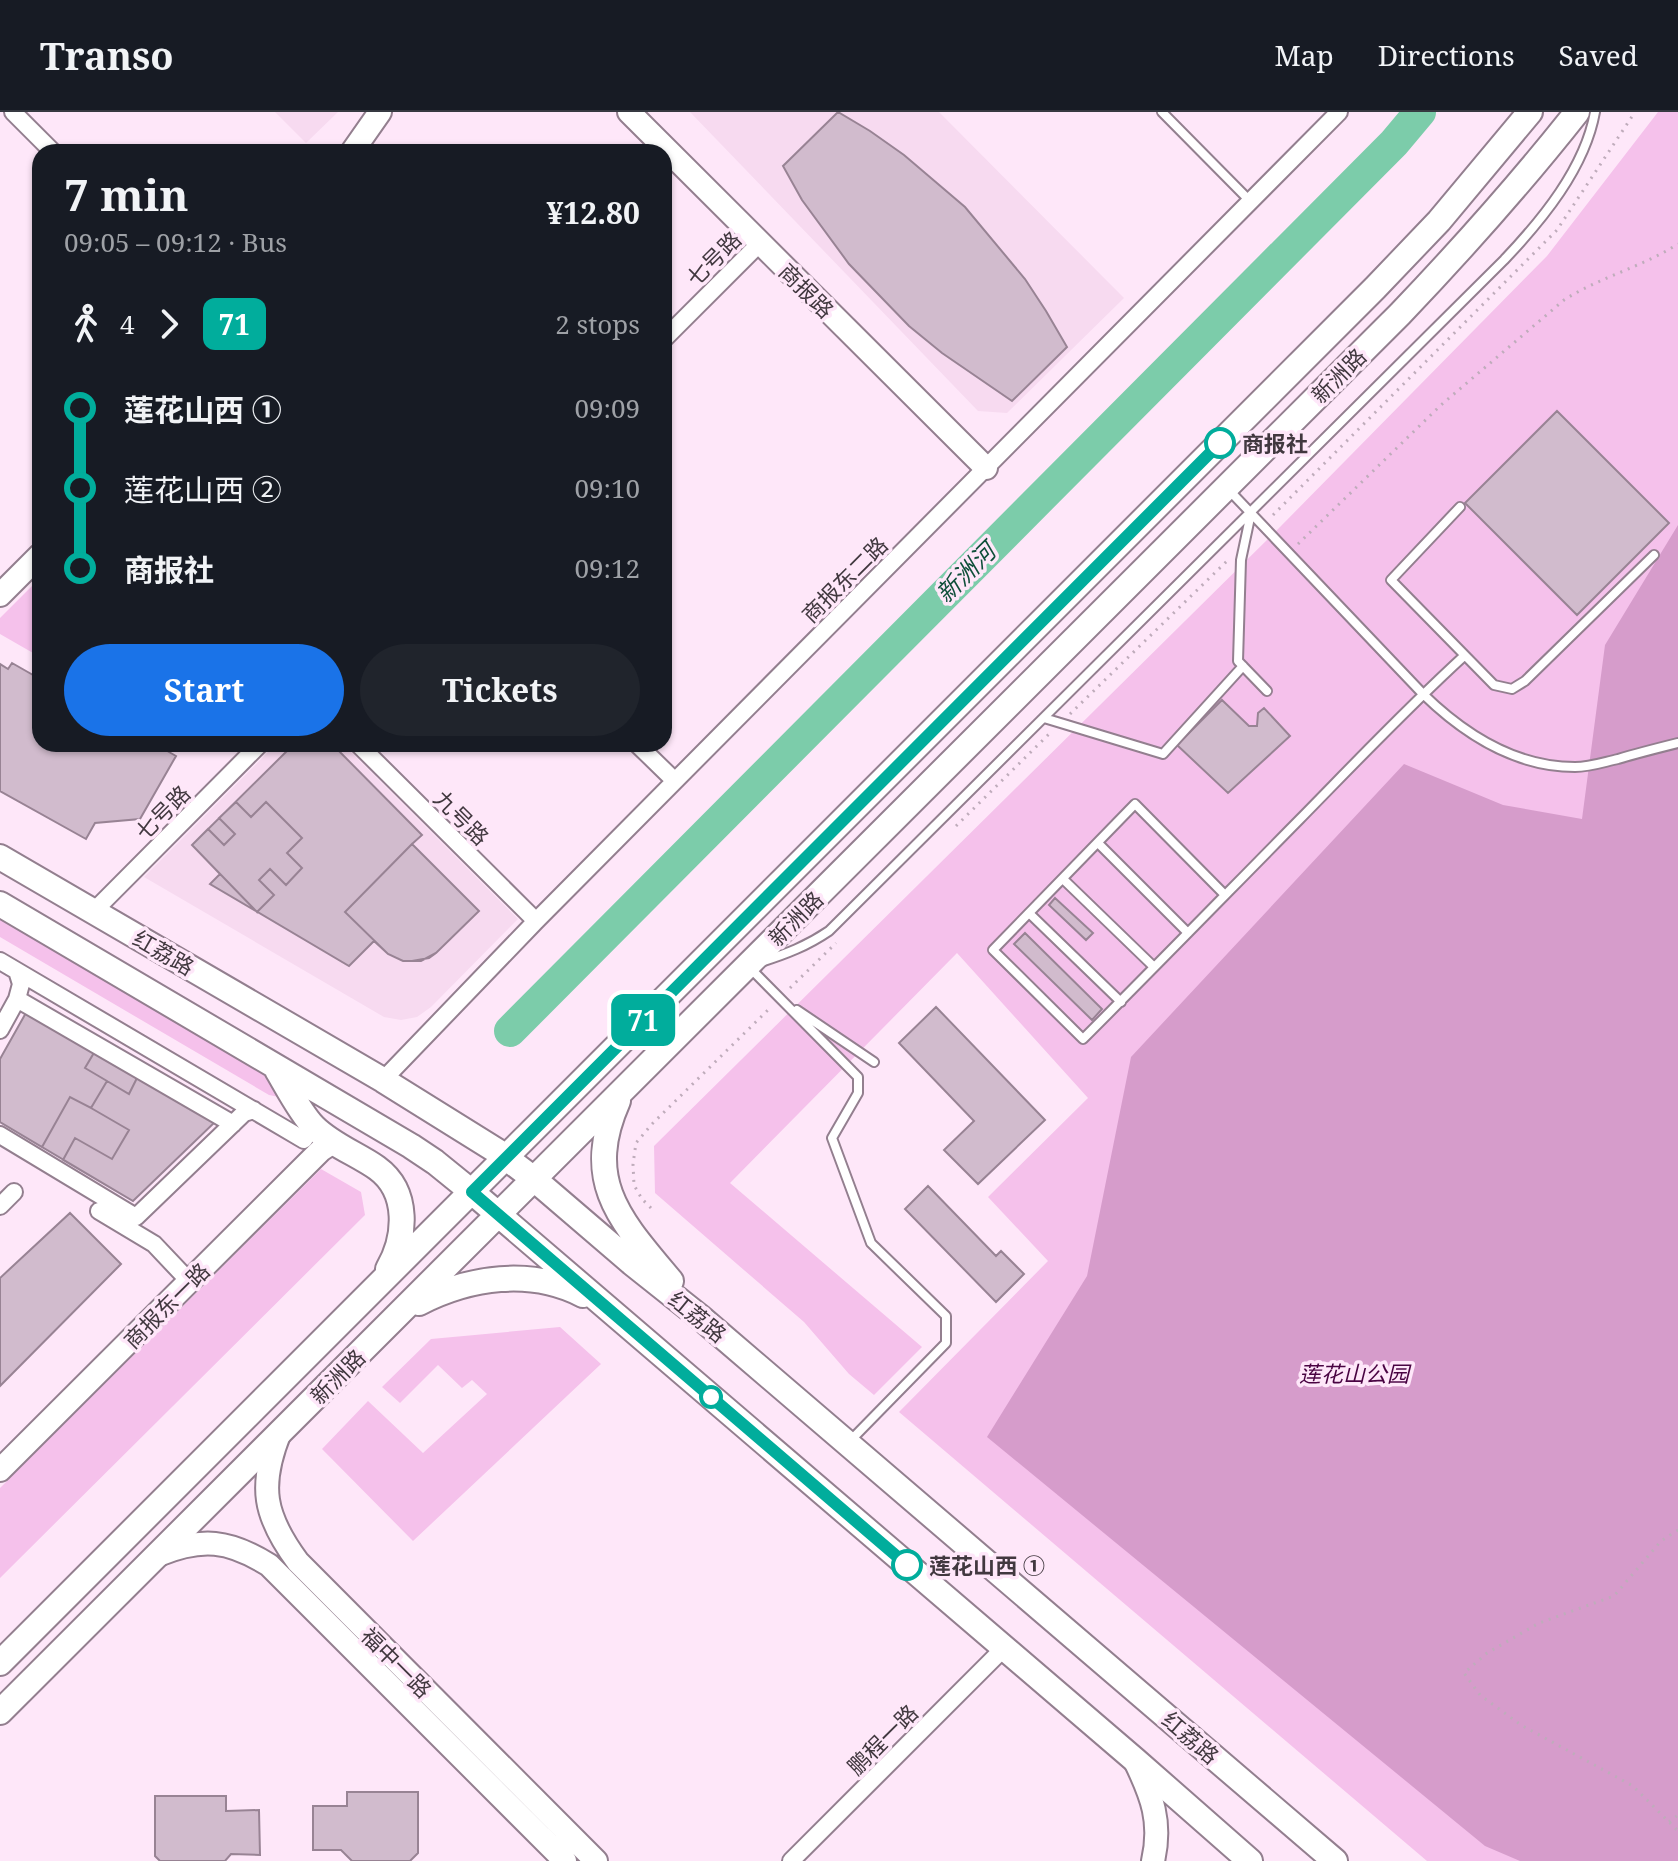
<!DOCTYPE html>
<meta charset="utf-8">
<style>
:root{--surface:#171b24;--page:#20242c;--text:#f1f3f6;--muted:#9ea1a6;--line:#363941;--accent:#1a73e8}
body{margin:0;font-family:"Noto Serif","Noto Sans SC",serif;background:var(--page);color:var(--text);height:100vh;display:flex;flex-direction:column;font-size:30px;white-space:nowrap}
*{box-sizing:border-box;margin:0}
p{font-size:26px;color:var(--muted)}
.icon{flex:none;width:44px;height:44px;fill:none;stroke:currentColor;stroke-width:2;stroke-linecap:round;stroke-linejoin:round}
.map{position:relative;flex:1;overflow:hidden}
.details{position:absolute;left:32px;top:32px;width:640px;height:608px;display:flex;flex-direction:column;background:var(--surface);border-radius:24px;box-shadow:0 2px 6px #0004}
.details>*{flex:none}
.badge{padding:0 16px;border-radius:12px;font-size:28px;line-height:52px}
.map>.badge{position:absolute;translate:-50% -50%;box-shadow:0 0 0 4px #fff}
.legs{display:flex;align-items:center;gap:12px;height:88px;padding:0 32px;font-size:26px}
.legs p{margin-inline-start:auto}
.summary{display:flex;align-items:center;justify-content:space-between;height:136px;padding:0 32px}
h1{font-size:44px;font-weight:700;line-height:60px}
.button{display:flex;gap:16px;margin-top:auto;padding:16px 32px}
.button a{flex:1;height:92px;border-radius:48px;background:var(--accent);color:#fff;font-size:32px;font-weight:700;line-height:92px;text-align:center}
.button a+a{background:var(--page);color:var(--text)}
ul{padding:0 32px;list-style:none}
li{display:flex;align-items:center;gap:28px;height:80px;font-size:30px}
li i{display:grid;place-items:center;width:12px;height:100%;margin:0 10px;background:currentColor}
li i::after{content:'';width:20px;height:20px;margin:-10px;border:6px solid;border-radius:50%;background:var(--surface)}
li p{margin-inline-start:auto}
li:first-child i{background:linear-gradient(#0000 50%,currentColor 0)}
li:last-child i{background:linear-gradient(currentColor 50%,#0000 0)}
header{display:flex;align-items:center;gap:48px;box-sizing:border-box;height:112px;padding:0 40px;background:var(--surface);border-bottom:2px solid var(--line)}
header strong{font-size:38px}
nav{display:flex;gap:44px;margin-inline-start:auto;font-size:28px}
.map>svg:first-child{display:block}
.built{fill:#f7daf0}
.green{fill:#f5c1eb}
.forest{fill:#d69ccb}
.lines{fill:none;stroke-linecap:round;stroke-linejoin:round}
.river{stroke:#7cccaa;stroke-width:32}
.building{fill:#d1bbcd;stroke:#988394;stroke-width:2}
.lane-casing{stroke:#937f8f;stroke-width:12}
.street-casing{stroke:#937f8f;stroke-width:20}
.secondary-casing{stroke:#937f8f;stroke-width:26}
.primary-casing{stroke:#937f8f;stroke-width:28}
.path{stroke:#bfacbb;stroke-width:3;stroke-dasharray:2 6;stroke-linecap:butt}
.lane{stroke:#fff;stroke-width:8}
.street{stroke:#fff;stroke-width:16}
.secondary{stroke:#fff;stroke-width:22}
.primary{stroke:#fff;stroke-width:24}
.line-1-casing{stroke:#fff;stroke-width:18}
.line-1{stroke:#01ad9c;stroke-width:12}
.stop-1-dot{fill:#fff;stroke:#01ad9c;stroke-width:4}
.labels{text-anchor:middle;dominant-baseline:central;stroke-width:7;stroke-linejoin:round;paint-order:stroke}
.street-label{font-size:22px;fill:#41383f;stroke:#fee7f9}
.stop-label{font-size:22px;font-weight:bold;fill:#41383f;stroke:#fee7f9;text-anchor:start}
.park-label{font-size:22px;font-style:italic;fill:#490342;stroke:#fee7f9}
.water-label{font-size:24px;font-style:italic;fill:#0e4f39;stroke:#fee7f9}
</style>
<header>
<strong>Transo</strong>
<nav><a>Map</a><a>Directions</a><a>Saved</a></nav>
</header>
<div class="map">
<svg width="1678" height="1749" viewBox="0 0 1678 1749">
<rect width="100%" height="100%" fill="#fee7f9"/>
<path class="built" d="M275,0H338L306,31Z
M690,0H939L1124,186L1007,301L978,299Z
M276,632H343L518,807L431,895L417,905L401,908L384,905L144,765Z"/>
<path class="green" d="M1658,0H1678V1749H1427L899,1300L1048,1149L988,1085L1088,986L957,841L730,1071L922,1235L874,1283L849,1262L804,1210L655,1081L654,1034L1280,415L1547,144Z
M40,466V545L0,522V506Z
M0,800L266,961L279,985L269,983L0,825Z
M321,1057L361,1080L365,1103L0,1466V1376Z
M560,1215L601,1252L413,1429L322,1337L368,1289L423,1341L487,1282L472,1268L462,1276L438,1253L400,1291L382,1275L431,1227Z"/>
<path class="forest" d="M1678,413V1749H1520L1485,1734L987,1325L1087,1164L1131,945L1404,652L1503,693L1582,707L1605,533Z"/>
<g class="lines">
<path class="river" d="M510,919L1394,31L1420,0"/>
</g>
<path class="building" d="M838,0L870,19L904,43L965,95L1025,167L1046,199L1067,235L1012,289L942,241L909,214L849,152L802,88L783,54Z
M1557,299L1669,411L1577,503L1465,391Z
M12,551L40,567V632H155L176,644L140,707L95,711L86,727L0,679V552L8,557Z
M1222,588L1249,614H1257L1258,601L1264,596L1290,624L1228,681L1177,633Z
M294,632H332L422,723L412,732L479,799L436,841L421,849H403L388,842L374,829L349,854L210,772L220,762L192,733Z
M236,690L251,705L266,690L302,726L287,741L302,756L286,773L270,757L259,768L274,783L257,800L192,733L208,717L224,733L235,722L219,706Z
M412,732L479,799L436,841L429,846L412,849H403L388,842L345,800Z
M1055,786L1093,821L1086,828L1049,793Z
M1025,821L1102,897L1092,908L1014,832Z
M936,895L1045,1008L978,1072L944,1038L974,1009L899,931Z
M27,899L216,1009L133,1089L0,1010V947Z
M27,899L95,939L85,956L107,969L91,996L70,985L42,1035L0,1010V947Z
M138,964L216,1009L133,1089L63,1048L75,1026L112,1047L129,1018L91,996L107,969L129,982Z
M928,1074L996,1144L1001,1139L1024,1162L996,1190L905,1097Z
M70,1101L121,1152L0,1274V1166Z
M347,1680H418V1741L410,1749H352L341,1738H313V1694H347Z
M155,1684H226V1699L259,1698L260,1743L231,1742L225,1749H160L155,1744Z"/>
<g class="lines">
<defs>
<path id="lane" d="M1162,0L1250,89
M1227,376L1423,582C1464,622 1515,655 1575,655C1590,655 1604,650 1618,647C1638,641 1658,636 1678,631
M1460,395L1391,468L1494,573L1512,577L1525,569L1654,443
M1251,401L1241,448L1238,549L1267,579
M1044,606L1163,642L1243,554
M1098,731L1188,821
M1063,767L1154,855
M1225,783L1135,692L993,838L1083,927C1156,854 1228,780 1300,707C1354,652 1407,596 1464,544
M1029,801L1121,890
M761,850C786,842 807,834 829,819L1504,148C1542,108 1585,56 1595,0
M750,856L858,965V981L832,1026L871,1131L946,1204V1231L850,1329
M797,898L874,950"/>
<path id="street" d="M13,0L53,40
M664,227L760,131
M358,632L536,809
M637,632L675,669
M94,799L260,632
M0,849L304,1028L313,1014
M17,887L233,1012
M0,918L17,887L21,872L17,859
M383,968L536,809L1339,0
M0,1023L136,1105L244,1001L254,998
M0,1094L14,1080
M99,1099L154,1132L189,1169
M791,1749L1004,1536"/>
<path id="secondary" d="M629,0L986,356
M352,40L380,0
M0,483L40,443
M280,1320C258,1374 264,1404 298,1450L596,1749
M0,1358L321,1038L333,1030
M158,1443C202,1425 229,1428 269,1453L565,1749
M1135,1649C1152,1684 1162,1710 1153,1749"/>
<path id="primary" d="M0,745L383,968L497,1039L534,1067L632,1151L700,1205L1335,1749
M0,792L411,1034L435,1050L472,1080L1135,1648L1250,1749
M277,958C287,975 301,1002 314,1015C332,1033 357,1042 377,1056C410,1080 406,1126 388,1157
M618,989C582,1070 621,1109 671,1169
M419,1191C470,1165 530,1156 583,1183
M0,1551L1375,176L1439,109L1530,0
M0,1600L1400,202C1462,137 1521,71 1577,0"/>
</defs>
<use href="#lane" class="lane-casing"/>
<use href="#street" class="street-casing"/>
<use href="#secondary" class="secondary-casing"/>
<use href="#primary" class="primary-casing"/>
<path class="path" d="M1273,403L1557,118L1635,0
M1298,432L1441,293L1564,188C1600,165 1642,155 1678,132
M1070,602L1228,448
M956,714L1050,621
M790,876L836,831
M651,1096L642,1087L634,1073L633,1052L636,1031L652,1012L770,896
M1678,1418L1661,1429L1614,1484L1539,1511L1487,1541L1464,1561L1480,1583L1521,1613L1633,1674L1678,1719
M1669,1710L1678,1703"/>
<use href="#lane" class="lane"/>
<use href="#street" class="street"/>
<use href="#secondary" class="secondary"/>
<use href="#primary" class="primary"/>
</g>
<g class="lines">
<defs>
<path id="line-1" d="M907,1453L472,1080L1220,331"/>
</defs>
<use href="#line-1" class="line-1-casing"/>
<use href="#line-1" class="line-1"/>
</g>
<g class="stop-1-dot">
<circle cx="1220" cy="331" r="14"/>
<circle cx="711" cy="1285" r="10"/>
<circle cx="907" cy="1453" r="14"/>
</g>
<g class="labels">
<g class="street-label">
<text transform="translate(713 146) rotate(-45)">七号路</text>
<text transform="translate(807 178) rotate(45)">商报路</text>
<text transform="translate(1338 263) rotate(-45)">新洲路</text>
<text transform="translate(844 467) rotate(-45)">商报东二路</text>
<text transform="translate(162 700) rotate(-45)">七号路</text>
<text transform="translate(462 705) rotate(45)">九号路</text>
<text transform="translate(795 806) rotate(-45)">新洲路</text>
<text transform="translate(164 840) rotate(30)">红荔路</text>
<text transform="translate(166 1193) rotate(-45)">商报东一路</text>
<text transform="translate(698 1204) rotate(39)">红荔路</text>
<text transform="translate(337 1264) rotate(-45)">新洲路</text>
<text transform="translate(397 1550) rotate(45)">福中一路</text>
<text transform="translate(1191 1625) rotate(41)">红荔路</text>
<text transform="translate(882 1627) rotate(-45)">鹏程一路</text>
</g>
<g class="stop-label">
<text x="1242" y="331">商报社</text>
<text x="929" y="1453">莲花山西 ①</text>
</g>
<g class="park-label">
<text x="1354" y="1261">莲花山公园</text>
</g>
<g class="water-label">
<text transform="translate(965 460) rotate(-45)">新洲河</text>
</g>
</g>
</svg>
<b class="badge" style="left:643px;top:908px;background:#01ad9c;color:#fff">71</b>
<section class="details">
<div class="summary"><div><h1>7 min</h1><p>09:05 – 09:12 · Bus</p></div><b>¥12.80</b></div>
<div class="legs"><svg class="icon" aria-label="walk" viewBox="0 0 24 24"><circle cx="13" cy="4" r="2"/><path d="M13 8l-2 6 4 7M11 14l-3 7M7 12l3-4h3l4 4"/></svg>4<svg class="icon" aria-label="forward" viewBox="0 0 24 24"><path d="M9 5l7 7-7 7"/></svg><b class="badge" style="background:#01ad9c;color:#fff">71</b><p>2 stops</p></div>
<ul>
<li><i style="color:#01ad9c"></i><b>莲花山西 ①</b><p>09:09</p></li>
<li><i style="color:#01ad9c"></i><span>莲花山西 ②</span><p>09:10</p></li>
<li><i style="color:#01ad9c"></i><b>商报社</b><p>09:12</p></li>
</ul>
<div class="button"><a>Start</a><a>Tickets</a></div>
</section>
</div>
